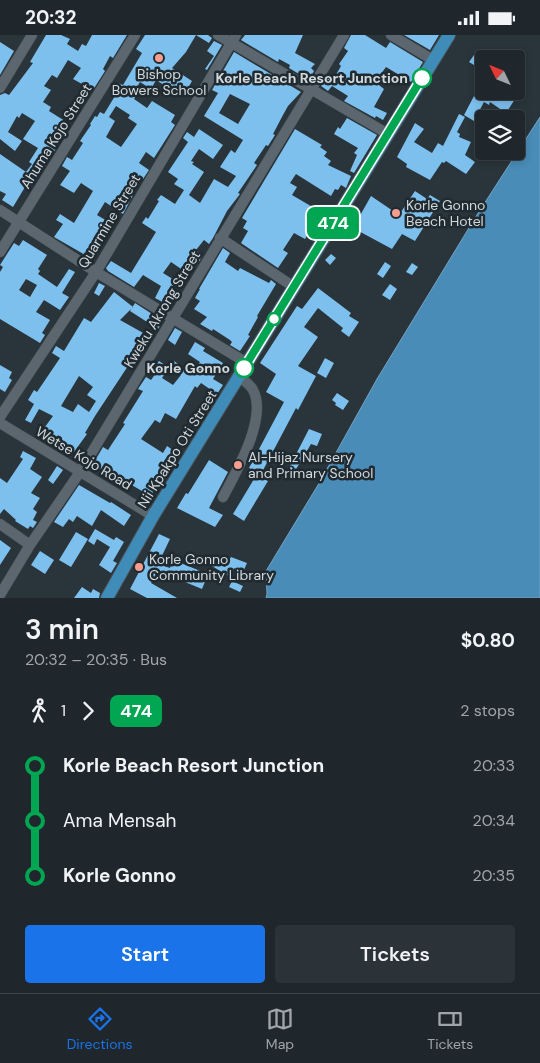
<!DOCTYPE html>
<meta charset="utf-8">
<style>
:root{--surface:#1f272c;--page:#2c3338;--text:#f1f3f6;--muted:#a1a5a9;--line:#3c4448;--accent:#1a73e8}
body{margin:0;font-family:"DM Sans",sans-serif;background:var(--page);color:var(--text);height:100vh;display:flex;flex-direction:column;font-size:19px;white-space:nowrap}
*{box-sizing:border-box;margin:0}
p{font-size:16px;color:var(--muted)}
.icon{flex:none;width:28px;height:28px;fill:none;stroke:currentColor;stroke-width:2;stroke-linecap:round;stroke-linejoin:round}
.map{position:relative;height:563px;overflow:hidden}
.panel{display:flex;flex-direction:column;background:var(--surface);flex:1}
.panel>*{flex:none}
.badge{padding:0 10px;border-radius:8px;font-size:18px;line-height:32px}
.needle{width:32px;rotate:313deg}
.buttons{position:absolute;left:475px;top:15px;display:grid;gap:10px}
.buttons a{display:grid;place-items:center;width:50px;height:50px;border-radius:5px;background:var(--surface);box-shadow:0 2px 8px #0003,0 0 0 1px var(--line);font-size:25px}
.map>.badge{position:absolute;translate:-50% -50%;box-shadow:0 0 0 2px #fff}
.legs{display:flex;align-items:center;gap:8px;height:55px;padding:0 25px;font-size:16px}
.legs p{margin-inline-start:auto}
.head{display:flex;align-items:center;justify-content:space-between;height:85px;padding:0 25px}
h1{font-size:28px;font-weight:600;line-height:38px}
.action{display:flex;gap:10px;margin-top:auto;padding:10px 25px}
.action a{flex:1;height:58px;border-radius:5px;background:var(--accent);color:#fff;font-size:20px;font-weight:600;line-height:58px;text-align:center}
.action a+a{background:var(--page);color:var(--text)}
ul{padding:0 25px;list-style:none}
li{display:flex;align-items:center;gap:18px;height:55px;font-size:19px}
li i{display:grid;place-items:center;width:8px;height:100%;margin:0 6px;background:currentColor}
li i::after{content:'';width:12px;height:12px;margin:-6px;border:4px solid;border-radius:50%;background:var(--surface)}
li p{margin-inline-start:auto}
li:first-child i{background:linear-gradient(#0000 50%,currentColor 0)}
li:last-child i{background:linear-gradient(currentColor 50%,#0000 0)}
.status{display:flex;justify-content:space-between;align-items:center;height:35px;padding:0 25px;background:var(--surface);direction:ltr}
.status svg{height:14px;fill:currentColor}
.menu{display:flex;justify-content:space-around;align-items:center;height:70px;border-top:1px solid var(--line);background:var(--surface);font-size:14px;color:var(--muted)}
.menu a{display:grid;justify-items:center;gap:2px}
.menu .on{color:var(--accent)}
.map>svg:first-child{display:block}
.water{fill:#498cb7;stroke:#72a3c2}
.building{fill:#7dc0ee;fill-rule:evenodd}
.lines{fill:none;stroke-linecap:round;stroke-linejoin:round}
.minor-casing{stroke:#485156;stroke-width:11}
.major-casing{stroke:#485156;stroke-width:14}
.minor{stroke:#5b666f;stroke-width:10}
.major{stroke:#408cb8;stroke-width:12}
.line-1-casing{stroke:#fff;stroke-width:11}
.line-1{stroke:#00a651;stroke-width:8}
.poi-dot{fill:#f59d8f;stroke:#202a31;stroke-width:2}
.stop-1-dot{fill:#fff;stroke:#00a651;stroke-width:2.5}
.labels{text-anchor:middle;dominant-baseline:central;stroke-width:5;stroke-linejoin:round;paint-order:stroke}
.poi-label{font-size:14px;fill:#d2d9dd;stroke:#202a31;text-anchor:start}
.stop-label{font-size:14px;font-weight:bold;fill:#d2d9dd;stroke:#202a31;text-anchor:end}
.street-label{font-size:14px;fill:#d2d9dd;stroke:#202a31}
</style>
<div class="status"><b>20:32</b><svg viewBox="0 0 49 12"><path d="M0 12V9h3v3zM5 12V6h3v6zM10 12V3h3v9zM15 12V0h3v12zM26 1h20v11H26zM47 4h2v5h-2z"/></svg></div>
<div class="map">
<svg width="540" height="563" viewBox="0 0 540 563">
<rect width="100%" height="100%" fill="#29343b"/>
<path class="water" d="M540,82V563H266L267,559L266,536L318,450L377,344L475,183Z"/>
<path class="building" d="M46,0H61L70,4L67,9L78,16L82,9L86,11L92,0H127L113,23L110,21L103,34L105,36L93,55L83,47L82,49L73,44L81,33L68,25L57,43L52,40L44,51L51,55L43,67L51,72L49,76L68,88L55,110L57,112L43,135L37,132L13,172L2,165L6,159L0,156V119L26,137L32,129L29,127L38,113L23,104L35,86L22,78L19,83L17,81L8,97L22,106L15,116L0,104V60L5,58L9,60L33,28L30,27Z
M145,0H196L186,17L172,33L192,46L183,62L156,45L151,54L140,47L133,59L136,61L134,64L147,73L152,66L175,80L171,87L175,90L154,123L146,117L139,128L149,135L143,144L140,142L130,159L133,160L123,179L105,167L97,180L112,189L104,203L101,201L87,221L54,202L63,189L56,185L60,179L74,188L93,156L81,148L74,158L60,150L70,136L62,131L67,122L72,125L83,108L80,106L91,90L90,89L95,81L97,82L100,77L104,79L115,61L111,59L118,48L123,50L142,18L136,14ZM116,71L130,80L128,83L137,89L121,112L106,102L115,86L109,82Z
M196,0H208L212,3L209,8Z
M245,0H303L295,18L315,29L311,33L314,36L309,45L289,33L290,30L279,24L278,27L241,5Z
M351,0H365L386,13L390,7L423,27L411,47L386,32L375,47L384,54L374,72L387,78L383,85L376,81L375,83L344,66L348,61L332,51L328,56L321,51L328,40L333,45L341,31L339,29L348,16L344,13Z
M404,0H439L430,15Z
M214,6L222,10L207,35L205,34L214,21L207,16Z
M0,7L14,16L0,40Z
M490,15L506,24H492L487,21Z
M234,17L301,57L288,71L283,80L273,99L275,100L268,111L266,110L254,128L257,130L238,158L240,159L227,176L213,203L209,209L204,205L196,215L203,220L197,230L194,228L187,238L171,227L163,238L176,246L168,259L172,261L168,270L155,263L161,251L143,240L134,252L108,236L106,233L111,226L131,238L156,197L142,188L146,182L148,184L159,166L157,165L161,160L175,169L184,155L174,149L178,144L168,137L188,107L183,103L187,97L194,102L199,94L223,110L213,124L199,114L191,126L194,127L192,129L204,137L189,160L200,168L214,144L228,152L236,141L220,132L231,115L235,118L243,105L204,81L218,58L212,55ZM230,59L250,69L238,89L219,78Z
M474,20L484,27V36L469,27Z
M484,42V56H516V45L524,50L506,78L490,67L489,70L484,67L477,80L484,84V92L464,80Z
M459,79L465,82L457,97L460,99L459,102L471,107L465,120L475,127L466,139L446,126L444,128L442,127L430,145L406,132L407,129L397,122L415,88L424,94L414,107L432,118L438,108L443,111Z
M347,83L377,100L354,138L350,136L357,120L354,118L358,113L334,99L338,92L340,94Z
M295,94L322,110L320,112L327,117L324,121L331,126L328,130L351,141L346,153L341,150L338,155L335,154L331,161L296,139L290,148L297,152L292,160L321,177L305,204L294,198L283,215L288,218L278,233L241,208L248,196L243,193L247,186L242,183Z
M415,156L427,164L430,160L440,166L415,206L402,199L392,214L353,193L371,161L399,180Z
M23,205L47,220L38,234L40,236L38,239L57,252L69,234L75,237L62,258L69,262L60,275L44,265L36,277L50,285L42,298L45,300L40,308L0,284V237L3,232L0,230L14,208L19,211ZM26,244L37,250L30,262L19,255Z
M223,213L230,218L225,227L238,236L240,233L269,248L271,245L276,249L257,281L258,282L248,300L250,301L240,316L230,310L232,307L230,305L213,294L212,296L200,289L207,282L194,274L200,266L195,263L200,254H199Z
M331,219L336,223L330,230L325,225Z
M385,227L391,231L383,243L377,239Z
M412,228L418,232L412,240L406,237Z
M99,248L105,251L99,261L94,258Z
M390,249L397,254L390,265L382,260Z
M318,253L351,278L349,281L359,287L349,302L341,296L343,293L318,273L304,292L318,302L298,331L316,341L298,375L296,373L261,439L249,433L284,367L266,357L276,339L260,328L297,271L302,274Z
M114,257L133,272L120,285L145,299L126,334L95,381L85,398L87,399L74,417L62,409L64,407L50,398L48,400L42,396L53,381L39,374L31,388L25,385L34,369L28,365L34,355L37,357L60,323L52,318L56,311L64,316L84,283L91,287ZM79,341L93,352L87,360L96,366L89,377L78,369L73,377L61,371Z
M135,268L163,286L158,294L130,276Z
M175,293L182,297L175,310L168,305Z
M195,307L205,313L203,316L223,328L213,344L223,350L217,359L201,348L197,353L195,351L176,384L165,378L160,388L155,385L141,404L163,418L167,411L180,420L177,425L175,424L150,462H143L142,456L123,445L120,449L103,438L104,436L93,429L103,412L108,415L125,389L123,388L143,356L138,354L146,342L151,345L158,335L154,332L159,326L169,333L162,343L173,350L181,340L171,331L174,326L192,339L200,327L188,319Z
M325,323L334,328L326,343L317,338Z
M0,330L12,337L9,343L12,345L5,357L0,354Z
M337,358L349,366L343,375L335,370L336,368L332,365Z
M309,394L322,399L317,411L311,409L295,436L289,433Z
M23,416L36,423L30,434L42,442L31,458L40,463L33,474L37,477L33,485L37,487L33,493L30,491L28,494L15,486L16,485L4,474L0,479V443L7,448L23,424L20,422Z
M209,425L228,437L209,473L223,480L215,492L177,473L186,458L188,459Z
M57,431L63,435L53,449L48,445Z
M257,439L268,446L244,486L233,479Z
M79,450L110,468L111,467L131,480L124,491L101,475L92,491L77,481L73,487L69,484L63,492L54,487Z
M95,494L114,505L116,502L124,507L113,526L117,528L111,538L99,530L110,512L97,504L94,510L88,506Z
M76,497L88,504L71,532L59,525Z
M159,499L170,504L158,529L170,533L173,525L208,539L202,554L158,536L151,548L177,563H147L130,554Z
M0,505L11,513L0,530Z
M40,516L54,525L45,539L31,530Z
M231,522L247,528L243,537L234,533L230,542L207,528L210,524L225,532Z
M232,546L243,551L240,557L229,552Z
M82,552L91,558L93,554L100,558L99,563H74Z"/>
<g class="lines">
<defs>
<path id="minor" d="M218,0L388,99
M391,0L433,25
M0,53L32,0
M0,175L96,237L247,328
M220,203L294,252
M0,217L135,0
M0,382L96,237L236,0
M0,388L153,481
M223,462C236,437 268,383 253,355C250,349 244,346 239,341
M0,489L30,510
M0,560L30,510L80,437L344,0"/>
<path id="major" d="M107,563L153,481L449,0"/>
</defs>
<use href="#minor" class="minor-casing"/>
<use href="#major" class="major-casing"/>
<use href="#minor" class="minor"/>
<use href="#major" class="major"/>
</g>
<g class="lines">
<defs>
<path id="line-1" d="M244,333L422,43"/>
</defs>
<use href="#line-1" class="line-1-casing"/>
<use href="#line-1" class="line-1"/>
</g>
<g class="poi-dot">
<circle cx="159" cy="23" r="5"/>
<circle cx="396" cy="178" r="5"/>
<circle cx="238" cy="430" r="5"/>
<circle cx="139" cy="532" r="5"/>
</g>
<g class="stop-1-dot">
<circle cx="422" cy="43" r="9"/>
<circle cx="274" cy="284" r="6"/>
<circle cx="244" cy="333" r="9"/>
</g>
<g class="labels">
<g class="poi-label">
<text x="159" y="39" text-anchor="middle">Bishop<tspan x="159" dy="16">Bowers School</tspan></text>
<text x="406" y="170">Korle Gonno<tspan x="406" dy="16">Beach Hotel</tspan></text>
<text x="248" y="422">Al-Hijaz Nursery<tspan x="248" dy="16">and Primary School</tspan></text>
<text x="149" y="524">Korle Gonno<tspan x="149" dy="16">Community Library</tspan></text>
</g>
<g class="stop-label">
<text x="408" y="43">Korle Beach Resort Junction</text>
<text x="230" y="333">Korle Gonno</text>
</g>
<g class="street-label">
<text transform="translate(56 101) rotate(-58)">Ahuma Kojo Street</text>
<text transform="translate(109 186) rotate(-59)">Quarmine Street</text>
<text transform="translate(162 274) rotate(-59)">Kweku Akrong Street</text>
<text transform="translate(177 414) rotate(-58)">Nii Kpakpo Oti Street</text>
<text transform="translate(84 423) rotate(31)">Wetse Kojo Road</text>
</g>
</g>
</svg>
<div class="buttons">
<a><svg class="needle" viewBox="-14 -14 28 28"><path d="M0-13l5 13h-10z" fill="#e53935"/><path d="M0 13l5-13h-10z" fill="#a1a5a9"/></svg></a>
<a><svg class="icon" aria-label="layers" viewBox="0 0 24 24"><path d="M12 4l9 5-9 5-9-5zM3 14l9 5 9-5"/></svg></a>
</div>
<b class="badge" style="left:333px;top:188px;background:#00a651;color:#fff">474</b>
</div>
<section class="panel">
<div class="head"><div><h1>3 min</h1><p>20:32 – 20:35 · Bus</p></div><b>$0.80</b></div>
<div class="legs"><svg class="icon" aria-label="walk" viewBox="0 0 24 24"><circle cx="13" cy="4" r="2"/><path d="M13 8l-2 6 4 7M11 14l-3 7M7 12l3-4h3l4 4"/></svg>1<svg class="icon" aria-label="forward" viewBox="0 0 24 24"><path d="M9 5l7 7-7 7"/></svg><b class="badge" style="background:#00a651;color:#fff">474</b><p>2 stops</p></div>
<ul>
<li><i style="color:#00a651"></i><b>Korle Beach Resort Junction</b><p>20:33</p></li>
<li><i style="color:#00a651"></i><span>Ama Mensah</span><p>20:34</p></li>
<li><i style="color:#00a651"></i><b>Korle Gonno</b><p>20:35</p></li>
</ul>
<div class="action"><a>Start</a><a>Tickets</a></div>
</section>
<nav class="menu">
<a class="on"><svg class="icon" aria-label="directions" viewBox="0 0 24 24"><path d="M12 3l9 9-9 9-9-9zM9 14v-3h6M13 9l2 2-2 2"/></svg>Directions</a>
<a><svg class="icon" aria-label="map" viewBox="0 0 24 24"><path d="M3 6l6-2 6 2 6-2v14l-6 2-6-2-6 2zM9 4v14M15 6v14"/></svg>Map</a>
<a><svg class="icon" aria-label="tickets" viewBox="0 0 24 24"><path d="M3 7h18v10H3zM15 7v10"/></svg>Tickets</a>
</nav>
